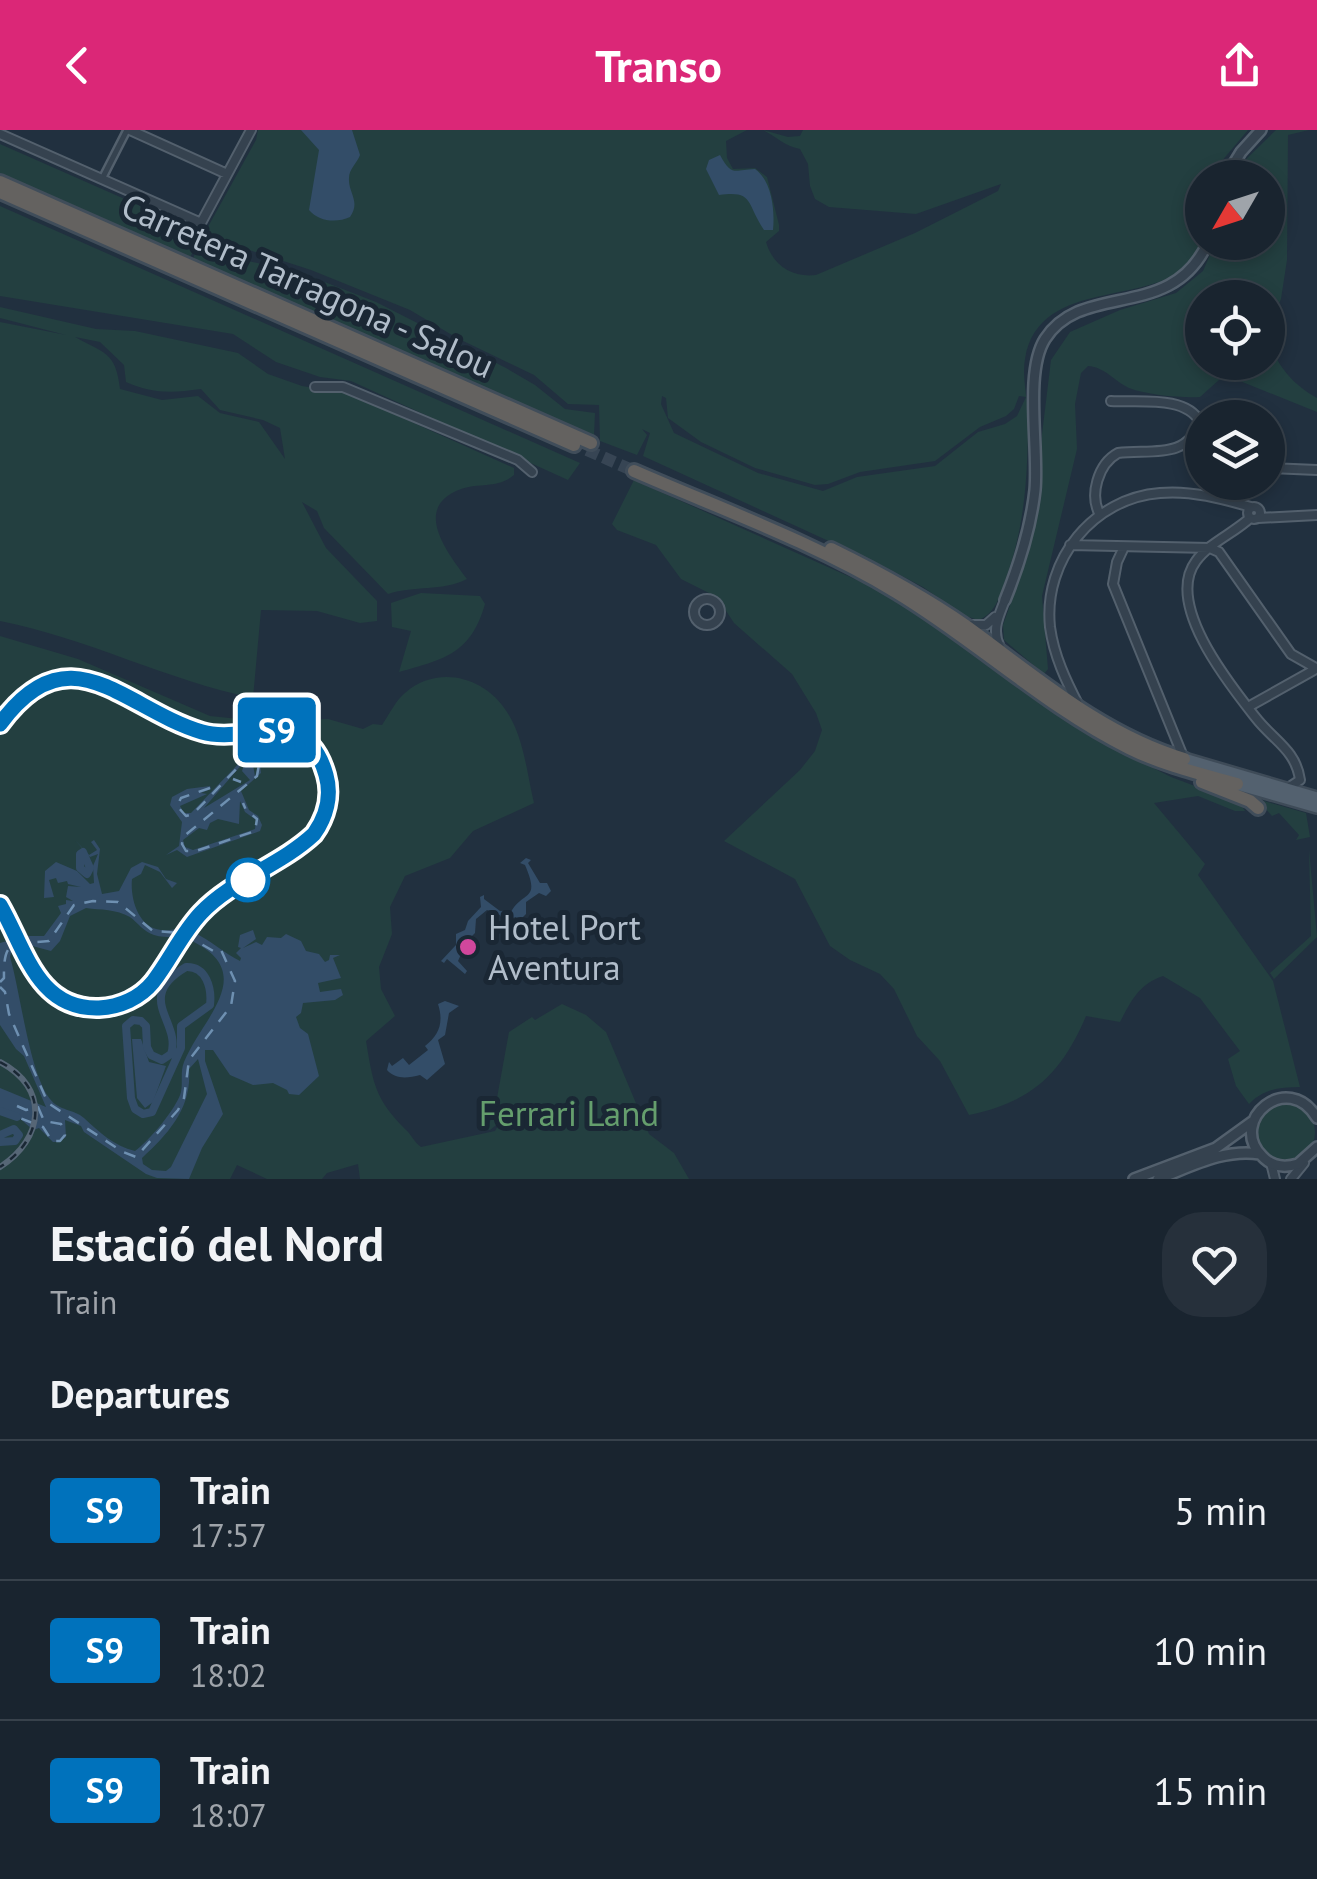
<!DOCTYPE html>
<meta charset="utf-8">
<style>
:root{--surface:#19242f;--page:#26303b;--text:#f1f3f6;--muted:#9fa4aa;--line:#37414b;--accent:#db2777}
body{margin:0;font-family:"PT Sans",sans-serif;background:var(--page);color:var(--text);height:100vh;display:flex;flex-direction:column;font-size:38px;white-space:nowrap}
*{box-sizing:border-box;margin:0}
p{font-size:32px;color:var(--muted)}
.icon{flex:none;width:55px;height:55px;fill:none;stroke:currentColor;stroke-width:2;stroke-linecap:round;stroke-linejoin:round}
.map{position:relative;height:1049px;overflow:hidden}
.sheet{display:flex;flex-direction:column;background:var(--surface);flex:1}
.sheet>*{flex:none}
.badge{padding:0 20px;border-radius:8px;font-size:35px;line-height:65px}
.needle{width:65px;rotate:231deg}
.fabs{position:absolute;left:1185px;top:30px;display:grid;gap:20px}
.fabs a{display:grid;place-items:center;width:100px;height:100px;border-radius:50%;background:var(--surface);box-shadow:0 5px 15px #0003,0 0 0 2px var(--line);font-size:50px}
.map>.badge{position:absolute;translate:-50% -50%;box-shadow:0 0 0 5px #fff}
h2{padding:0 50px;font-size:38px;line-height:90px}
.round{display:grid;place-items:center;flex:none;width:105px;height:105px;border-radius:40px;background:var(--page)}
.head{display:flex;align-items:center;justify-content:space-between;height:170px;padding:0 50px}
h1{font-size:48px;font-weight:700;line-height:75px}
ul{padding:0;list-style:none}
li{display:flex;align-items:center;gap:30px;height:140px;padding:0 50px;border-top:2px solid var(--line)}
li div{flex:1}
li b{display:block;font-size:38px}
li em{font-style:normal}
li .badge{min-width:110px;font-weight:700;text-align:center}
header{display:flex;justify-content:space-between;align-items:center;height:130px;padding:0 50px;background:var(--accent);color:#fff;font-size:45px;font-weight:700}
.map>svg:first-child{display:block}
.green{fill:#233f40;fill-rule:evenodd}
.water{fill:#334d68;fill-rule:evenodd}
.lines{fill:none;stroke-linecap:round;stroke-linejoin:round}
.canal{stroke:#334d68;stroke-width:8}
.ferry{stroke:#6e90b1;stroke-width:2.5;stroke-dasharray:12 10;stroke-linecap:butt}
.trunk-tunnel{stroke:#374554;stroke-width:12;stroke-dasharray:12 6;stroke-linecap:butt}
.pedestrian-casing{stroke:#53606d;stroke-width:10}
.minor-casing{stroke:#53606d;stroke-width:12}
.tertiary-casing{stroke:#53606d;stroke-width:14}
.primary-casing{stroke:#3e4b58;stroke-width:16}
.trunk-casing{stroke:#404d5a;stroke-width:18}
.pedestrian{stroke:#35424f;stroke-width:5}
.minor{stroke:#35424f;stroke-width:8}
.tertiary{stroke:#35424f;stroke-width:9}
.primary{stroke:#53616f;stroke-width:11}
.trunk{stroke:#646260;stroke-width:12}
.rail-casing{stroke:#566676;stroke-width:6}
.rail{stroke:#1a2734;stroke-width:2.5;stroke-dasharray:8;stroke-linecap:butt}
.line-casing{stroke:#fff;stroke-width:22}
.line{stroke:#0072bc;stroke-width:15}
.stop-dot{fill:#fff;stroke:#0072bc;stroke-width:5}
.hotel-dot{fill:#d1479c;stroke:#1a2734;stroke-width:4}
.labels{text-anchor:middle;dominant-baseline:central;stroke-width:10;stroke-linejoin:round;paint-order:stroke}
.street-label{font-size:35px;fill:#b1bdca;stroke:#1a2734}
.poi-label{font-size:35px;fill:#b1bdca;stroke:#1a2734;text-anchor:start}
.park-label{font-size:35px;fill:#659e6d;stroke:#1a2734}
</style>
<header><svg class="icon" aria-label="back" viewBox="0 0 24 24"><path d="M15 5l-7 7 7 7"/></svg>Transo<svg class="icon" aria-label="share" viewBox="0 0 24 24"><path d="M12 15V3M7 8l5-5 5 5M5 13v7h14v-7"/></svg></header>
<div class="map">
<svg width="1317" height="1049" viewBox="0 0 1317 1049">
<rect width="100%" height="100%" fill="#21303f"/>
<path class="green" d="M258,0H747L726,11L727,28L733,39L755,38L767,47L779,95V101L766,112C773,136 793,148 816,145L915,103L998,61L1001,54L916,84L829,77L815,69L810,56L808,34L800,19C784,16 777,7 763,0L788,7L800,6L803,0H1248L1221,32L1216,47L1202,48C1202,74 1208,106 1192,129C1158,179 1039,144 1025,229C1022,246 1027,266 1028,283C1028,339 1026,394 1006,448C1000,465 996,484 978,490L963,485L923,457L881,435L643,326L650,303L642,299L647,305L637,325L600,311L599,275L568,274L534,245L457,208L410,180L311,140L203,105L199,111L234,128L299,142L376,172L506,238L535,255L565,279L595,283L594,306L193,130L197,115L190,127L0,43V14L204,104L256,10ZM662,266L666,268L668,288L701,312L755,338L815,355L828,354L860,342L935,331L980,297L1006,286L1014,279L1019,266L1026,267L1017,286L1005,294L978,302L935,336L857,347L823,361L758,343L674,303L661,274Z
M1276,0H1309L1288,5L1287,130L1281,169L1268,199V168H1202V232H1268V200C1271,230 1291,254 1317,268V282L1240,251L1220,249L1200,267C1180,268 1148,265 1129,258C1114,251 1105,237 1088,236L1081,243L1075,274L1077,319L1042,466L1048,539L1044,544L1004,510L1003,495L1027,428L1051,230L1070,202L1120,180L1176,163L1203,141L1215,113L1268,112V48L1234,47L1239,36Z
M0,76L580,333L568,350L351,251L320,247L276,232L233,204L0,166Z
M0,177L96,199L135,201L238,223L268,244L302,256L347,263L514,338V345C497,359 481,352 461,359C412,377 446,421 467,449C441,462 415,455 388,464L324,398L317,381L302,372L326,418L377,471V491L360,493L317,481L261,480L253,568C166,550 87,508 0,491V192L66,205L0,188ZM75,207L100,212L124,235L126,252C153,264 172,263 201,259L220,280L263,290L280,298L285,329L259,292L220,283L198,266L162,270L120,259C116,221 103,223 75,207Z
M634,350L877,459L940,499L1096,609L1171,647L1240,673L1245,681H1235L1198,666L1154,673L1205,734L1198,745L1273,851L1300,957C1280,957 1263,959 1249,974L1236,956L1228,929L1240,921L1200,868L1163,846C1139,854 1131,871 1120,892L1086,886C1061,945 1031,972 969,985L940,931L917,906L894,859L880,844L850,830L830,816L795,749L724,711L800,640L815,621L822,600L816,583L792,544L734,493L717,467L681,449L656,415L617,400L612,394Z
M421,463L480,466L485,474C471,523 446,529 399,542L411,501L392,497L391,473Z
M0,506L78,529L210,586L267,592L328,589L363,599L373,594L382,595C389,585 396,570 405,563C438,534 485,547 507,582C524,608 527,644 534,673L473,701L450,728L405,746L390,777L392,804L379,837L381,859L395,886L366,911C373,953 375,969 405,999C412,1005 413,1011 421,1017L495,1001L500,992L490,1000L487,999L495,979L509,902L532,887L535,890L562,874L586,885L606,902L649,1004L674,1023L689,1049H360L358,1034L327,1043L322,1049H267L237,1035L230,1049H0Z
M1257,669L1306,683L1310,707L1296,710L1299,705L1279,683L1272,686Z
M1309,719L1317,807L1274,849L1270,843L1311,806Z
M1257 1002a29 29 0 1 1 58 0a29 29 0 1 1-58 0Z"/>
<path class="water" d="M301,0H352L360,25C357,33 349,39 349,48C348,63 361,71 350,87C337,93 319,92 309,80L319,20Z
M720,25C732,47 734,40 755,39C772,51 775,81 773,100H764C746,73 754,60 719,65L706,39L709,30Z
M251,627L260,633L261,643L241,661L249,680L258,686L262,695L260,701L187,727L177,720L166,725L179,716L182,692L170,675L172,667L187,659L210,656L211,659L201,663L207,664L180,676L184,683H191L242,630ZM252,631L258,637L255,646L253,635H244L242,641L250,650L204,678L244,632ZM240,671L245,682L256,690L255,699L193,720L185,717L183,710L199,698L207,700L210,693L218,689L239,694Z
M75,710L89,725L97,720L91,712L94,710L100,719L97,744L102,764L119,761L131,738L142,732L158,737L166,749L177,753L172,758L160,742L145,735L141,744L132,749C130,768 138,798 161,800C173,802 180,795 193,802C210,810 224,823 240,831L241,828L236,823L241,818L238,817L240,805L253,800L256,809L243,818L256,812L262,815L267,807L281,808L286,804L301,811L306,821L319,824L325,832L329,830L330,825H340L333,828L341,848L318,853L320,862L341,859L343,865L335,870L303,873L301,883L296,887L300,898L308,904L319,946L299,965L289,964L287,960L273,953L253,955L230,945L213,920H205V931L223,984L202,1018L189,1049L157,1048L146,1044L84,1002L81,996L65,990L66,1007L59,1012H53L39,998L33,1000L16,985L0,979V958L46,977L24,926L16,919L0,895V813L25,806H44L61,783L58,776L66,774V770L73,771L66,767L68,756L81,757L68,754L67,751L58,753L56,748L49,750L54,767L44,768L45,741L56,732L77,741L90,754L94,753L93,736L98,724L90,727ZM86,778C101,780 116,779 130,787C138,793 144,802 154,805C167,809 179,805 192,811C259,844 202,888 184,932C180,942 183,952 181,962C177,978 148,1012 135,1021C114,1016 99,1002 84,988C74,979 59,981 50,969C29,942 21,864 10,827L12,819L25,814L51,821L60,811L70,786ZM198,929L207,964L171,1037L166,1041L152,1040L143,1034L142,1028C169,1003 192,978 189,939Z
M526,728L531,730L528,733L540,753H547L551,761L546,766L539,763L526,772V784L522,788L529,797L528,804L520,806L516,802L519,793L516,787L503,791L500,785L487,780L476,789L475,803L467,811L458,831L467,841L465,844L447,829L444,833L441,831L456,815V804L465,800L468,791L481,777L480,767L484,765V769L500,781L511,782C523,760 541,772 525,735L520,733Z
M445,871L459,876L449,883L445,905L438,910L445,934L427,950L420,945C408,948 396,950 387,940L389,932L392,936L403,928L409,935L428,920L425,916C439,905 444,893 438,874Z
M132,909H141L149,932L166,936L153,972L145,978L137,968Z"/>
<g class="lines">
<path class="canal" d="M83,722L90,738L87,744L80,738V724Z
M186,837C206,836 212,858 210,875L181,896V918L152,982L143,984L135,979L131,968L126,896L133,890L141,891L146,896L147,917L151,925L162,930L171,924C182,892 133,868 186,837Z
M0,981L17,987
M0,1005L14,999L19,1005L15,1011L0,1012"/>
<path class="ferry" d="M233,649L241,652
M210,658L181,668L177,676L186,686L193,684L244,631L251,629L259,634L257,646L183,707L182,714L186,721H196L255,701L257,689L246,680L243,673
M0,852L4,848C3,805 16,815 49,811L74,775L93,771L118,772L153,801L182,803L215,822L221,820L235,851L231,876L189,930L184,968L178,980L136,1027L123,1022L48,973L9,884L5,862L0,857
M17,976L26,980L38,977L44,991L61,994L65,1005L60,1011H52L43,997L17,987"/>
<path class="trunk-tunnel" d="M587,320L634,341"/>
<defs>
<path id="pedestrian" d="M102,49L127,0"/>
<path id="minor" d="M130,0L227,44
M0,4L201,93L251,0
M315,257H343L518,330L532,342
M1268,338L1317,340
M1248 383a6 6 0 1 1 12 0a6 6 0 1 1-12 0Z
M1100,385C1089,365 1098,334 1118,323C1150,319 1187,330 1200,292C1186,265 1138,273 1111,271
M1250,388C1234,403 1209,413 1196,431C1164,474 1230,555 1256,588C1273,610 1296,620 1300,650L1288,658
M1258,388L1317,385
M1070,415L1210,418L1219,422L1291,524L1314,537
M1124,417L1117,432L1113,454L1184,629
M694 482a13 13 0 1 1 26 0a13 13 0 1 1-26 0Z
M968,495H986L995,487
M1000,517C991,500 999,486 1005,470
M1079,576C1066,551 1054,526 1050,497C1043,429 1094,368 1160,363C1191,360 1223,369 1251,377
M1248,577L1314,540
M1271,1033L1275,1049
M1291,1049L1304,1033"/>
<path id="tertiary" d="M1225,48L1241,22L1261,0
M1005,470C1019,435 1031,397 1035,360C1039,318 1024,242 1045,209C1083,150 1172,193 1208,112
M1317,988C1288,939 1227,991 1262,1026C1272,1037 1285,1038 1298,1034L1317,1017
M1134,1049L1216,1018L1252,992
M1158,1049C1190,1037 1224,1018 1260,1024"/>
<path id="primary" d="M1184,629L1317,668
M1237,654L1317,677"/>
<path id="trunk" d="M0,52L591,313
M0,62L574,315
M634,341C721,379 815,413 896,462C976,510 1046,577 1129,618C1163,635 1201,644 1237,654
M831,419C878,442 923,466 966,496C1035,546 1101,604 1184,629
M1202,652L1250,671L1258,678"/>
</defs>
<use href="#pedestrian" class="pedestrian-casing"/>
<use href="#minor" class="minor-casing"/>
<use href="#tertiary" class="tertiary-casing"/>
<use href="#primary" class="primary-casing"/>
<use href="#trunk" class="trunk-casing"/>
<use href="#pedestrian" class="pedestrian"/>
<use href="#minor" class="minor"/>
<use href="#tertiary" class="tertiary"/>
<use href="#primary" class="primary"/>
<use href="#trunk" class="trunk"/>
<defs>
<path id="rail" d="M0,594C68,501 124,579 202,602C246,615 306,573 326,645C332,666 327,686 314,703C282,735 232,749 201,783C182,803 170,830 153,852C141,866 125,875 107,877C38,887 27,819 0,775
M0,932C50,958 44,1009 0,1037"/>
</defs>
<use href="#rail" class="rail-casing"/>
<use href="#rail" class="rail"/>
</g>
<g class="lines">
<defs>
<path id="line" d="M0,594C70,498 124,579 202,602C246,615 306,573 326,645C332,666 326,687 314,704C281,735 232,750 201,783C182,803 170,830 153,852C140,868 120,877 99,878C37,880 25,818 0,775"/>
</defs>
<use href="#line" class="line-casing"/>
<use href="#line" class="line"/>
</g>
<circle class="stop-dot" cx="248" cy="750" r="20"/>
<circle class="hotel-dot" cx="468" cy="817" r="10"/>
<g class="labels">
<g class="street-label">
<text transform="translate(308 155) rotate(24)">Carretera Tarragona - Salou</text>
</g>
<g class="poi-label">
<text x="488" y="797">Hotel Port<tspan x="488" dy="40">Aventura</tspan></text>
</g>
<g class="park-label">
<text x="569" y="983">Ferrari Land</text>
</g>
</g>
</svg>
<div class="fabs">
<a><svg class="needle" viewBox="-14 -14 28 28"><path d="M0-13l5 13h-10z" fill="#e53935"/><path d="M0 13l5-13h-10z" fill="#9fa4aa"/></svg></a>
<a><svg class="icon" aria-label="locate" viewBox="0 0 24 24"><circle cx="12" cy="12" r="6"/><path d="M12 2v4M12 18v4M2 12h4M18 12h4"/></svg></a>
<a><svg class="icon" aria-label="layers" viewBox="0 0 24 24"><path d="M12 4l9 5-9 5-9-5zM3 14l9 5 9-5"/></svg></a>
</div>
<b class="badge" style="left:277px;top:600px;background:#0072bc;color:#fff">S9</b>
</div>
<section class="sheet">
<div class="head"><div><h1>Estació del Nord</h1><p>Train</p></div><a class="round"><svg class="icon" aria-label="heart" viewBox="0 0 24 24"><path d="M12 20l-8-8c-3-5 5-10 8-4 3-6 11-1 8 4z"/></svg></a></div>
<h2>Departures</h2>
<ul>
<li><span class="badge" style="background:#0072bc;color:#fff">S9</span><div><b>Train</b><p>17:57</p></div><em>5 min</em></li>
<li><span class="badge" style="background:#0072bc;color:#fff">S9</span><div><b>Train</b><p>18:02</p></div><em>10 min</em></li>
<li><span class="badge" style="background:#0072bc;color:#fff">S9</span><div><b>Train</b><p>18:07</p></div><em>15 min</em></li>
</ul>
</section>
